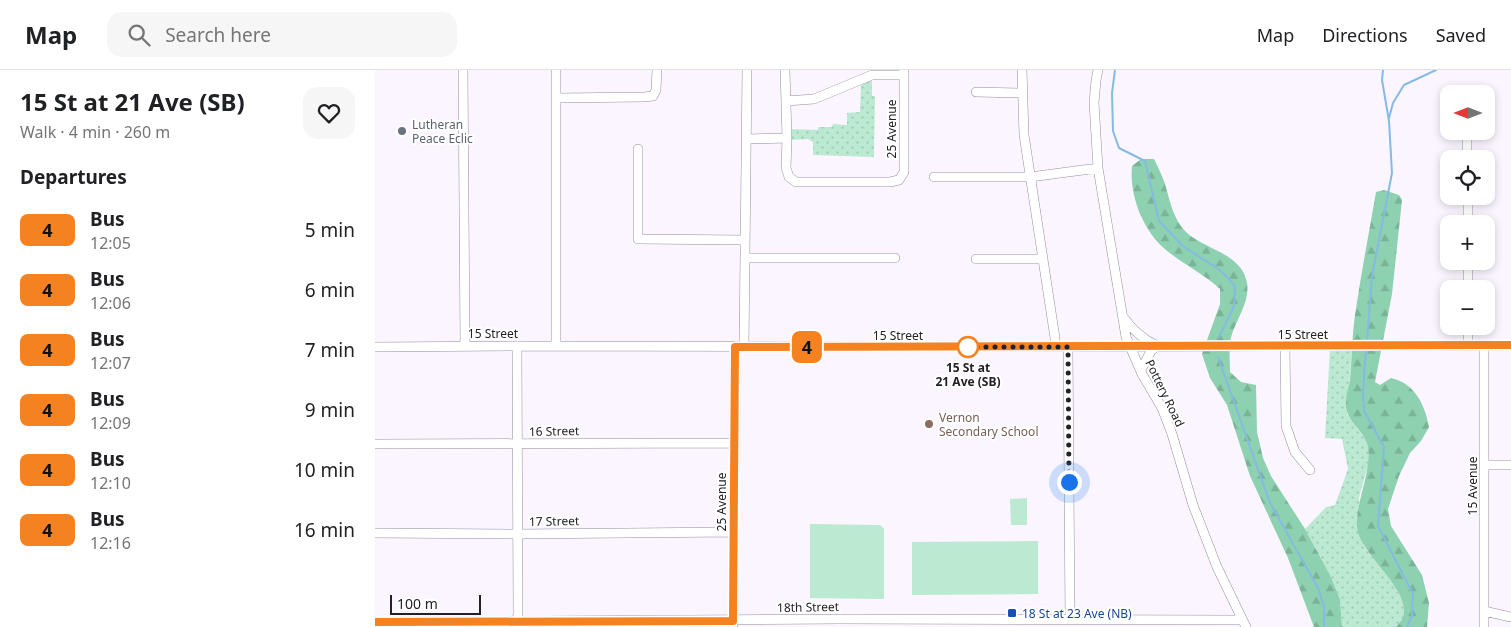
<!DOCTYPE html>
<meta charset="utf-8">
<style>
:root{--surface:#fff;--page:#f6f6f6;--text:#202124;--muted:#757577;--line:#e0e0e0}
body{margin:0;font-family:"Noto Sans",sans-serif;background:var(--page);color:var(--text);height:100vh;display:flex;flex-direction:column;font-size:19px;white-space:nowrap}
*{box-sizing:border-box;margin:0}
p{font-size:16px;color:var(--muted)}
.icon{flex:none;width:28px;height:28px;fill:none;stroke:currentColor;stroke-width:2;stroke-linecap:round;stroke-linejoin:round}
.map{position:relative;flex:1;overflow:hidden}
.sheet{display:flex;flex-direction:column;background:var(--surface);width:375px}
.sheet>*{flex:none}
.badge{padding:0 10px;border-radius:8px;font-size:18px;line-height:32px}
.needle{width:32px;rotate:270deg}
.fabs{position:absolute;left:1065px;top:15px;display:grid;gap:10px}
.fabs a{display:grid;place-items:center;width:55px;height:55px;border-radius:10px;background:var(--surface);box-shadow:0 2px 8px #0003;font-size:25px}
.scale{position:absolute;left:15px;bottom:12px;width:91px;box-sizing:border-box;padding-left:5px;border:2px solid #232026;border-top:0;font-size:14px;line-height:18px;white-space:nowrap;color:#232026;-webkit-text-stroke:4px #fff;paint-order:stroke}
.you{position:absolute;width:25px;height:25px;margin:-12px;border:4px solid #fff;border-radius:50%;background:#1a73e8;box-shadow:0 0 0 8px #1a73e833}
.map>.badge{position:absolute;translate:-50% -50%;box-shadow:0 0 0 2px #fff}
h2{padding:0 20px;font-size:19px;line-height:45px}
.round{display:grid;place-items:center;flex:none;width:52px;height:52px;border-radius:15px;background:var(--page)}
.headline{display:flex;align-items:center;justify-content:space-between;height:85px;padding:0 20px}
h1{font-size:24px;font-weight:700;line-height:38px}
ul{padding:0;list-style:none}
li{display:flex;align-items:center;gap:15px;height:60px;padding:0 20px}
li div{flex:1}
li b{display:block;font-size:19px}
li em{font-style:normal}
li .badge{min-width:55px;font-weight:700;text-align:center}
header{display:flex;align-items:center;gap:30px;box-sizing:border-box;height:70px;padding:0 25px;background:var(--surface);border-bottom:1px solid var(--line)}
header strong{font-size:24px}
nav{display:flex;gap:28px;margin-inline-start:auto;font-size:18px}
.search{width:350px;height:45px;background:var(--page);display:flex;align-items:center;gap:12px;box-sizing:border-box;padding:0 18px;border-radius:15px;color:var(--muted);font-size:19px}
main{display:flex;flex:1;min-height:0}
.map>svg:first-child{display:block}
.grass{fill:url(#grass-dots)}
.forest{fill:url(#forest-firs)}
.pitch{fill:#bce9d2}
.lines{fill:none;stroke-linecap:round;stroke-linejoin:round}
.stream{stroke:#85bae4;stroke-width:2}
.minor-casing{stroke:#968d9d;stroke-width:10}
.minor{stroke:#fff;stroke-width:9}
.line-casing{stroke:#fff;stroke-width:11}
.line{stroke:#f58220;stroke-width:8}
.walk{stroke:#232026;stroke-width:5;stroke-dasharray:0 9}
.worship-dot{fill:#6b7280;stroke:#fff;stroke-width:2}
.stop-dot{fill:#fff;stroke:#f58220;stroke-width:2.5}
.education-dot{fill:#8d6e63;stroke:#fff;stroke-width:2}
.transit-dot{fill:#1a4fb4;stroke:#fff;stroke-width:2}
.labels{text-anchor:middle;dominant-baseline:central;stroke-width:4;stroke-linejoin:round;paint-order:stroke}
.worship-label{font-size:12px;fill:#5b616d;stroke:#fff;text-anchor:start}
.street-label{font-size:12px;fill:#232026;stroke:#fff}
.stop-label{font-size:12px;font-weight:bold;fill:#232026;stroke:#fff}
.education-label{font-size:12px;fill:#785e54;stroke:#fff;text-anchor:start}
.transit-label{font-size:12px;fill:#164399;stroke:#fff;text-anchor:start}
</style>
<header>
<strong>Map</strong>
<div class="search"><svg class="icon" aria-label="search" viewBox="0 0 24 24"><circle cx="10" cy="10" r="6"/><path d="M15 15l6 6"/></svg>Search here</div>
<nav><a>Map</a><a>Directions</a><a>Saved</a></nav>
</header>
<main>
<section class="sheet">
<div class="headline"><div><h1>15 St at 21 Ave (SB)</h1><p>Walk · 4 min · 260 m</p></div><a class="round"><svg class="icon" aria-label="heart" viewBox="0 0 24 24"><path d="M12 20l-8-8c-3-5 5-10 8-4 3-6 11-1 8 4z"/></svg></a></div>
<h2>Departures</h2>
<ul>
<li><span class="badge" style="background:#f58220;color:#111">4</span><div><b>Bus</b><p>12:05</p></div><em>5 min</em></li>
<li><span class="badge" style="background:#f58220;color:#111">4</span><div><b>Bus</b><p>12:06</p></div><em>6 min</em></li>
<li><span class="badge" style="background:#f58220;color:#111">4</span><div><b>Bus</b><p>12:07</p></div><em>7 min</em></li>
<li><span class="badge" style="background:#f58220;color:#111">4</span><div><b>Bus</b><p>12:09</p></div><em>9 min</em></li>
<li><span class="badge" style="background:#f58220;color:#111">4</span><div><b>Bus</b><p>12:10</p></div><em>10 min</em></li>
<li><span class="badge" style="background:#f58220;color:#111">4</span><div><b>Bus</b><p>12:16</p></div><em>16 min</em></li>
</ul>
</section>
<div class="map">
<svg width="1136" height="557" viewBox="0 0 1136 557">
<defs>
<pattern id="grass-dots" width="8" height="8" patternUnits="userSpaceOnUse" patternTransform="scale(1.25)"><rect width="8" height="8" fill="#bce9d2"/><path d="M2 2h.1M6 6h.1" fill="none" stroke="#a1c8b4" stroke-width="1.8" stroke-linecap="round"/></pattern>
<pattern id="forest-firs" width="22" height="20" patternUnits="userSpaceOnUse" patternTransform="scale(1.25)"><rect width="22" height="20" fill="#8ed1b0"/><path d="M5 1l3.5 6h-7zM16 11l3.5 6h-7z" fill="#7ab397"/></pattern>
</defs>
<rect width="100%" height="100%" fill="#faf5ff"/>
<path class="grass" d="M497,10V26H500L499,87L438,85V72L433,69L417,70V59L443,60V57H457L458,54L472,55V43L485,42L486,15Z
M955,278H977L974,316L971,332L972,344L991,370L993,378V395L984,428L989,476L1020,516L1029,534L1030,543L1027,552L1021,557H967L965,529L955,505L930,459L951,437L960,435L973,399L967,369L950,368Z"/>
<path class="forest" d="M766,89H779C783,97 787,105 790,114C795,131 798,149 811,162C827,178 864,183 871,209C877,228 863,246 857,264C853,276 855,288 855,302L866,312L881,315L882,362L888,388L896,406L930,459L955,505L965,529L967,557H939L913,488L875,406L852,335L835,308L827,284L845,234V219C829,204 808,194 791,180C768,161 754,125 757,96Z
M1009,120L1024,125L1027,130L1017,224L1000,312L1005,315L1016,308C1040,313 1050,335 1054,357L1046,371L1035,383L1024,406L1013,439L1016,456L1047,505L1054,533L1052,557H1021C1052,530 984,487 982,457C981,430 996,405 993,378C991,360 969,352 971,332C971,324 974,317 975,309C977,288 977,266 980,245C986,204 994,163 1001,122Z"/>
<path class="pitch" d="M652,428V455H636L635,429Z
M435,454L505,455L509,459V529L435,528Z
M663,471V524L537,525V472Z"/>
<g class="lines">
<path class="stream" d="M740,0L737,23L738,61L744,78L770,91L784,151L809,177L845,200L860,216L859,236L844,267
M1014,48L1018,33L1029,15L1061,0
M992,272L997,206L1017,103L1014,51L1007,10L1008,0
M991,279L988,321L989,341L1009,377L1003,456L1038,524L1037,546L1032,557
M843,287L895,433L943,518L949,537V557"/>
<defs>
<path id="minor" d="M88,0L90,276
M181,0V276
M410,0L412,68L411,98L414,107L421,112H515L524,110L529,102V0
M647,0L649,65L680,268V277
M723,0L721,10L719,33L723,98L751,267L767,304L787,338L797,364L818,435L842,497L871,557
M601,22L647,23
M181,28L269,27L278,26L281,20L282,0
M411,31L439,29L497,5H529
M1092,61V89
M372,69L412,68
M263,79V169L370,170
M559,107H655L723,98
M1093,126V154
M371,188H520
M601,189H667
M1093,191V219
M749,248C758,261 768,269 782,276L776,281L766,300
M1093,275V256
M910,276L911,356L920,382L935,400
M0,277L142,276L617,277L1136,275
M369,277L372,0
M693,277L695,550
M0,374L359,373
M1110,395H1136
M0,463L143,464L359,462
M1109,541L1136,547
M0,552L465,549L867,550
M141,557L143,544L142,276
M358,557L360,277
M1109,557V275"/>
</defs>
<use href="#minor" class="minor-casing"/>
<use href="#minor" class="minor"/>
</g>
<g class="lines">
<defs>
<path id="line" d="M0,552L358,551L360,277L1136,275"/>
</defs>
<use href="#line" class="line-casing"/>
<use href="#line" class="line"/>
<path class="walk" d="M593,277H693L694,412"/>
</g>
<circle class="worship-dot" cx="27" cy="61" r="5"/>
<circle class="stop-dot" cx="593" cy="277" r="10"/>
<circle class="education-dot" cx="554" cy="354" r="5"/>
<rect class="transit-dot" x="632" y="538" width="10" height="10" rx="2.5"/>
<g class="labels">
<g class="worship-label">
<text x="37" y="54">Lutheran<tspan x="37" dy="14">Peace Eclic</tspan></text>
</g>
<g class="street-label">
<text transform="translate(516 59) rotate(-90)">25 Avenue</text>
<text x="118" y="263">15 Street</text>
<text x="928" y="264">15 Street</text>
<text x="523" y="265">15 Street</text>
<text transform="translate(790 323) rotate(64)">Pottery Road</text>
<text transform="translate(179 361) rotate(-1)">16 Street</text>
<text transform="translate(1097 416) rotate(-90)">15 Avenue</text>
<text transform="translate(346 432) rotate(-90)">25 Avenue</text>
<text transform="translate(179 451) rotate(-1)">17 Street</text>
<text transform="translate(433 537) rotate(-1)">18th Street</text>
</g>
<g class="stop-label">
<text x="593" y="297">15 St at<tspan x="593" dy="14">21 Ave (SB)</tspan></text>
</g>
<g class="education-label">
<text x="564" y="347">Vernon<tspan x="564" dy="14">Secondary School</tspan></text>
</g>
<g class="transit-label">
<text x="647" y="543">18 St at 23 Ave (NB)</text>
</g>
</g>
</svg>
<div class="fabs">
<a><svg class="needle" viewBox="-14 -14 28 28"><path d="M0-13l5 13h-10z" fill="#e53935"/><path d="M0 13l5-13h-10z" fill="#757577"/></svg></a>
<a><svg class="icon" aria-label="locate" viewBox="0 0 24 24"><circle cx="12" cy="12" r="6"/><path d="M12 2v4M12 18v4M2 12h4M18 12h4"/></svg></a>
<a>+</a>
<a>−</a>
</div>
<div class="scale">100 m</div>
<div class="you" style="left:694px;top:412px"></div>
<b class="badge" style="left:432px;top:277px;background:#f58220;color:#111">4</b>
</div>
</main>
